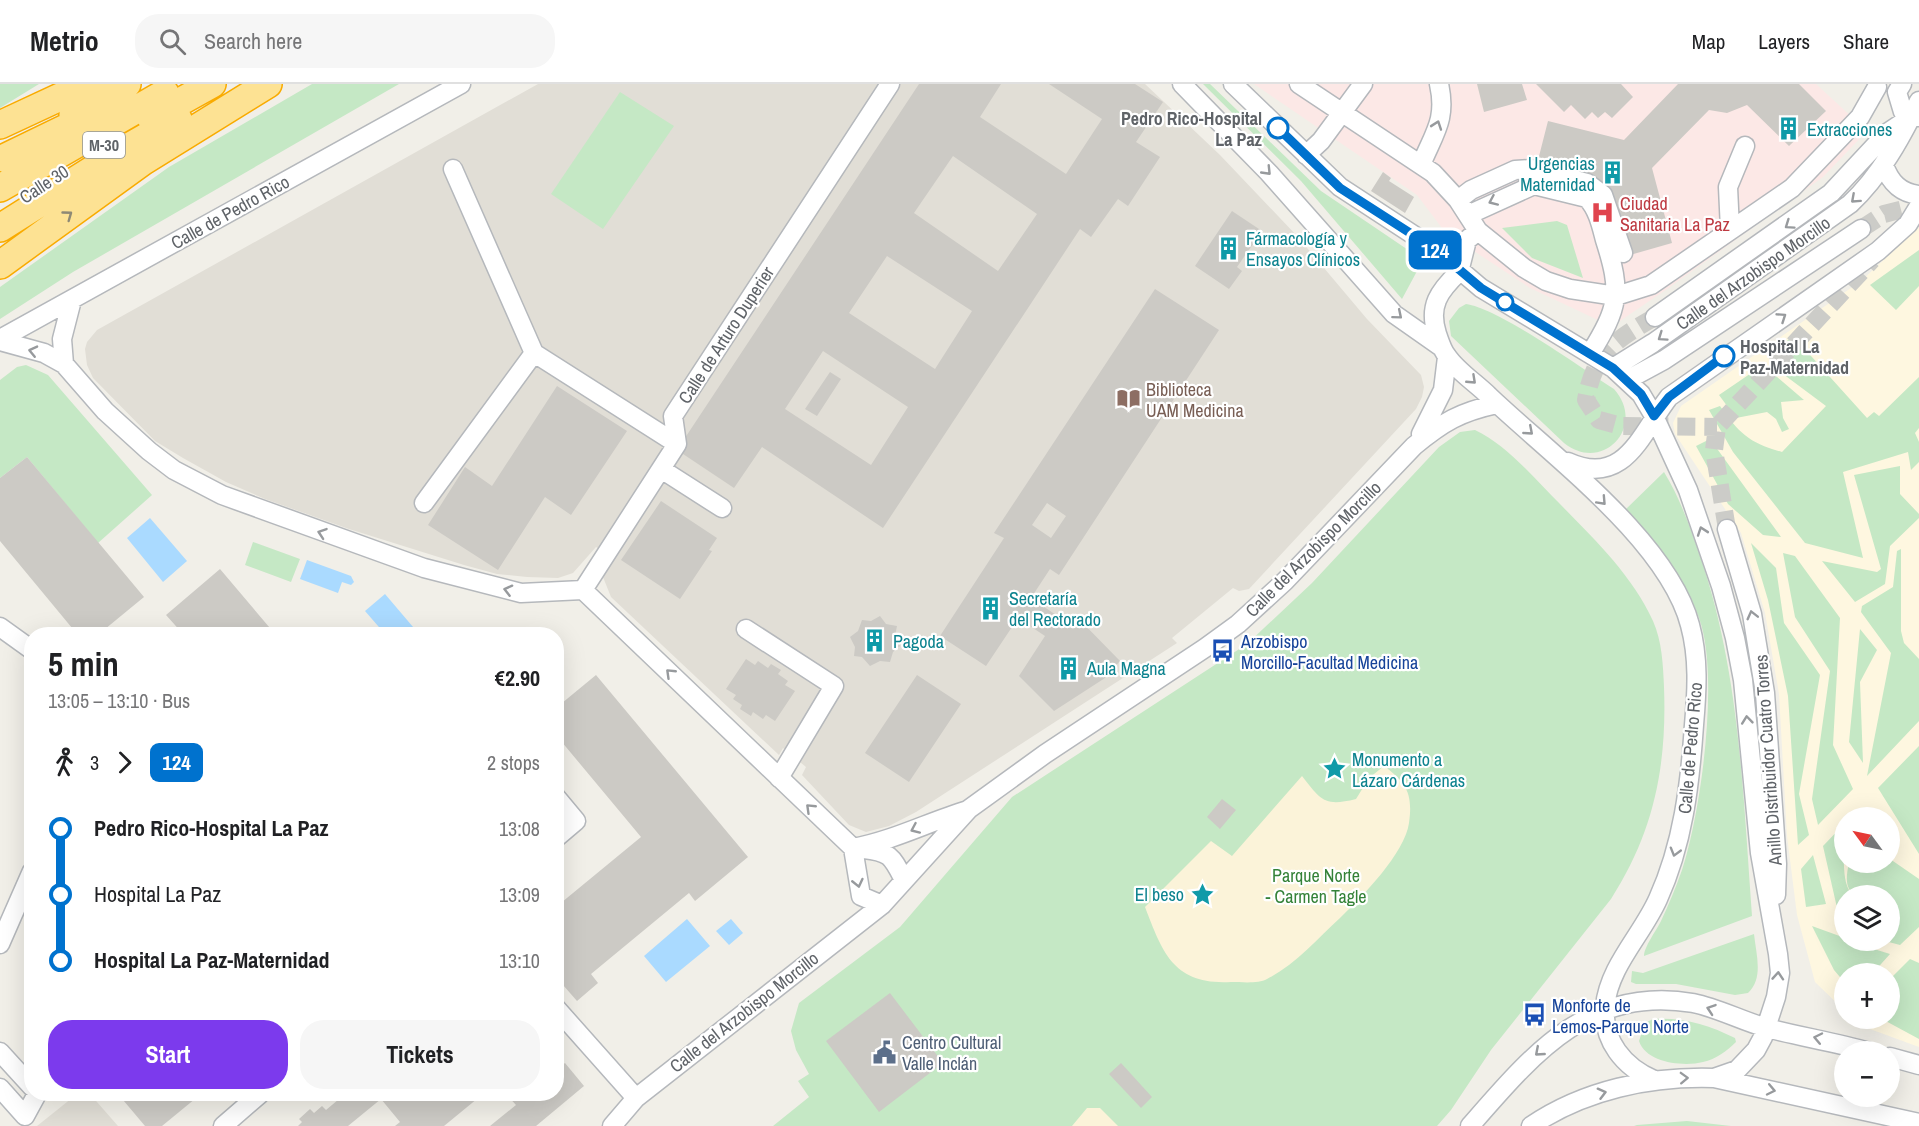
<!DOCTYPE html>
<meta charset="utf-8">
<style>
:root{--surface:#fff;--page:#f6f6f6;--text:#202124;--muted:#757577;--line:#e0e0e0;--accent:#7c3aed}
body{margin:0;font-family:"Archivo Narrow",sans-serif;background:var(--page);color:var(--text);height:100vh;display:flex;flex-direction:column;font-size:22px;white-space:nowrap}
*{box-sizing:border-box;margin:0}
p{font-size:20px;color:var(--muted)}
.icon{flex:none;width:33px;height:33px;fill:none;stroke:currentColor;stroke-width:2;stroke-linecap:round;stroke-linejoin:round}
.map{position:relative;flex:1;overflow:hidden}
.sheet{position:absolute;left:24px;top:543px;width:540px;height:474px;display:flex;flex-direction:column;background:var(--surface);border-radius:24px;box-shadow:0 6px 24px #0002}
.sheet>*{flex:none}
.badge{padding:0 12px;border-radius:9px;font-size:21px;line-height:39px}
.needle{width:39px;rotate:303deg}
.buttons{position:absolute;left:1834px;top:723px;display:grid;gap:12px}
.buttons a{display:grid;place-items:center;width:66px;height:66px;border-radius:50%;background:var(--surface);box-shadow:0 6px 24px #0002;font-size:30px}
.map>.badge{position:absolute;translate:-50% -50%;box-shadow:0 0 0 3px #fff}
.legs{display:flex;align-items:center;gap:9px;height:66px;padding:0 24px;font-size:20px}
.legs p{margin-inline-start:auto}
.headline{display:flex;align-items:center;justify-content:space-between;height:102px;padding:0 24px}
h1{font-size:33px;font-weight:700;line-height:45px}
.action{display:flex;gap:12px;margin-top:auto;padding:12px 24px}
.action a{flex:1;height:69px;border-radius:24px;background:var(--accent);color:#fff;font-size:24px;font-weight:700;line-height:69px;text-align:center}
.action a+a{background:var(--page);color:var(--text)}
ul{padding:0 24px;list-style:none}
li{display:flex;align-items:center;gap:21px;height:66px;font-size:22px}
li i{display:grid;place-items:center;width:9px;height:100%;margin:0 8px;background:currentColor}
li i::after{content:'';width:15px;height:15px;margin:-8px;border:4px solid;border-radius:50%;background:var(--surface)}
li p{margin-inline-start:auto}
li:first-child i{background:linear-gradient(#0000 50%,currentColor 0)}
li:last-child i{background:linear-gradient(currentColor 50%,#0000 0)}
header{display:flex;align-items:center;gap:36px;box-sizing:border-box;height:84px;padding:0 30px;background:var(--surface);border-bottom:2px solid var(--line)}
header strong{font-size:28px}
nav{display:flex;gap:33px;margin-inline-start:auto;font-size:21px}
.search{width:420px;height:54px;background:var(--page);display:flex;align-items:center;gap:15px;box-sizing:border-box;padding:0 21px;border-radius:24px;color:var(--muted);font-size:22px}
.map>svg:first-child{display:block}
.commercial{fill:#fef7e0;fill-rule:evenodd}
.education{fill:#e1ded6}
.medical{fill:#fce8e6}
.green{fill:#c5e8c5}
.sand{fill:#fbf3d9}
.water{fill:#aadaff}
.building{fill:#cccac5;fill-rule:evenodd}
.lines{fill:none;stroke-linecap:round;stroke-linejoin:round}
.minor-tunnel{stroke:#ccccc8;stroke-width:18;stroke-dasharray:18 9;stroke-linecap:butt}
.minor-casing{stroke:#b5b8bc;stroke-width:21}
.highway-casing{stroke:#f9ab00;stroke-width:30}
.minor{stroke:#fff;stroke-width:18}
.highway{stroke:#fde293;stroke-width:27}
.oneway{stroke:#979a9d}
.oneway2{stroke:#8e8975}
.line-1-casing{stroke:#fff;stroke-width:14}
.line-1{stroke:#0072ce;stroke-width:9}
.stop-1-dot{fill:#fff;stroke:#0072ce;stroke-width:3}
.labels{text-anchor:middle;dominant-baseline:central;stroke-width:4.5;stroke-linejoin:round;paint-order:stroke}
.shield{fill:#fff;stroke:#8f9295;stroke-width:1.5}
.shield-label{font-size:16px;font-weight:bold;fill:#5f6368}
.stop-label{font-size:18px;font-weight:bold;fill:#5f6368;stroke:#fff;text-anchor:end}
.culture-label{font-size:18px;fill:#0d838f;stroke:#fff;text-anchor:start}
.street-label{font-size:18px;fill:#5f6368;stroke:#fff}
.health-label{font-size:18px;fill:#be3a42;stroke:#fff;text-anchor:start}
.education-label{font-size:18px;fill:#785e54;stroke:#fff;text-anchor:start}
.transit-label{font-size:18px;fill:#164399;stroke:#fff;text-anchor:start}
.park-label{font-size:18px;fill:#348238;stroke:#fff}
.service-label{font-size:18px;fill:#4e5e75;stroke:#fff;text-anchor:start}
</style>
<header>
<strong>Metrio</strong>
<div class="search"><svg class="icon" aria-label="search" viewBox="0 0 24 24"><circle cx="10" cy="10" r="6"/><path d="M15 15l6 6"/></svg>Search here</div>
<nav><a>Map</a><a>Layers</a><a>Share</a></nav>
</header>
<div class="map">
<svg width="1919" height="1042" viewBox="0 0 1919 1042">
<rect width="100%" height="100%" fill="#f1efe8"/>
<path class="commercial" d="M1919,143V963L1859,941L1852,935L1890,934V890H1845V927L1815,898L1797,831L1787,752L1779,610L1765,529L1741,449L1675,350L1673,339L1681,322L1861,197ZM1845,734H1890V778H1845ZM1845,812H1890V856H1845Z"/>
<path class="education" d="M538,0H1145L1220,71L1297,152L1367,235L1421,291L1424,303L1422,313L1416,325L1249,505L1239,507L1233,504L1172,554L1177,559L916,728L889,742L866,748L849,741L802,691L806,683L783,664L779,671L611,513L603,493L614,474L606,469L596,463L573,489L558,494L527,493L497,490L464,481L349,445L265,415L226,398L183,374L155,357L93,294L87,281L85,265L87,258L97,246Z
M77,1010H90L118,1042H37Z"/>
<path class="medical" d="M1254,0H1816L1867,47L1823,93L1667,205L1620,237H1600L1530,204L1445,148L1417,111Z"/>
<path class="green" d="M0,0H39L0,24Z
M312,0H399L73,188L0,235V203L169,83Z
M1203,0H1210L1321,107L1423,176L1402,215L1301,97Z
M620,8L674,42L603,145L551,110Z
M1557,137L1567,141L1583,194L1532,174L1502,144Z
M1919,166V202L1896,226L1870,201Z
M1466,220C1500,225 1581,284 1614,305C1647,342 1603,390 1564,359L1451,252L1449,237L1459,224Z
M1793,252L1867,334L1874,328L1879,332L1919,293V344L1915,349L1919,358V378L1911,386L1908,368L1843,388L1863,474L1805,459L1733,368L1709,326L1720,322C1739,349 1749,359 1782,368L1826,322L1775,284L1772,269Z
M26,281L48,291L152,411L98,459L27,373L0,394V296L17,283Z
M1763,281L1804,316L1781,318L1783,334L1789,345L1782,348L1776,335L1767,328L1736,334L1719,311Z
M1475,346C1507,361 1535,395 1560,420C1595,456 1632,491 1653,537C1662,557 1663,581 1664,603C1667,682 1654,748 1611,815L1491,966L1451,1026L1437,1042H773L809,1013L798,997L809,990L796,966L791,947L799,919L900,843L1012,713L1247,560L1312,499L1439,363L1460,348Z
M1710,355L1781,453L1763,451L1728,420L1696,362Z
M1900,382V410L1919,430V434L1890,462L1885,500L1855,518L1822,477L1877,488L1881,485L1854,391Z
M1664,388C1680,414 1690,443 1700,472C1740,588 1743,711 1752,832L1644,872C1644,863 1656,847 1661,837C1669,820 1676,803 1682,786C1701,729 1720,590 1699,534C1684,491 1656,458 1625,426Z
M253,458L300,475L291,498L245,481Z
M1751,459L1776,484L1784,539L1820,591L1799,710L1809,751L1798,761L1788,612L1768,516Z
M1901,465V547L1904,559L1919,575V637L1867,692L1891,569L1861,528L1862,522L1893,503L1897,467Z
M1783,469L1795,472L1840,534L1833,661L1853,705L1818,741L1812,715L1830,587L1795,533Z
M1860,545L1877,566L1860,598L1863,679L1849,658Z
M1919,662V770L1878,704Z
M1845,739C1845,758 1839,803 1854,811L1845,812V842L1840,837L1823,762Z
M1813,771L1826,820L1806,823L1801,785Z
M1890,775L1919,795V843L1900,861L1885,857L1890,856V812C1860,812 1840,817 1849,779L1890,778Z
M1812,842L1845,854V856L1890,870L1873,889L1845,890V899L1834,886Z
M1754,850C1756,870 1764,894 1748,909L1735,911L1676,900H1636L1631,898L1632,887L1643,889Z
M1910,875L1919,879V955L1882,935L1890,934V895Z
M1653,935C1683,933 1709,941 1735,954L1736,958C1727,967 1716,975 1703,978C1684,983 1646,979 1639,957L1645,939Z
M1687,1037L1731,1042H1634L1637,1041Z"/>
<path class="sand" d="M1384,682C1407,699 1413,710 1409,739C1405,769 1362,813 1340,834C1317,855 1295,881 1267,895C1258,900 1242,898 1231,898C1174,901 1163,870 1145,823L1211,757L1232,772L1302,692C1321,716 1324,723 1356,715L1369,694Z
M1087,1024H1100L1118,1042H1072Z"/>
<path class="water" d="M150,434L187,477L163,498L127,454Z
M307,476L351,492L354,498L351,501L342,498L338,509L300,495Z
M385,510L419,550H385L365,527Z
M687,835L710,862L666,898L644,872Z
M731,835L743,849L729,861L716,847Z"/>
<path class="building" d="M919,0H1001L980,33L1066,90L1102,35L1049,0H1135L1163,18L1136,58L1160,73L1128,122L1118,115L1091,153L1080,145L883,444L762,363L734,404L677,366ZM953,72L1037,130L998,187L914,129ZM887,172L972,227L935,285L849,229ZM823,267L908,323L871,381L785,325Z
M1477,0H1522L1527,16L1484,28Z
M1536,0H1621L1633,13L1612,34L1605,28L1598,34L1592,28L1585,35L1571,21L1564,28Z
M1678,0H1799L1826,27L1789,62L1747,21L1727,29L1709,26L1652,84L1672,159L1630,171L1614,114L1599,119L1537,80L1548,37L1624,56Z
M1383,88L1391,94L1389,97L1414,113L1405,129L1371,107Z
M1232,127L1262,147L1237,183L1242,187L1229,205L1195,182Z
M1155,205L1219,246L1059,491L1050,485L1031,514L1059,533L1061,529L1072,535L1076,532L1120,577L1105,594L1054,627L1019,592L1045,552L1018,534L986,582L940,552L1004,454L994,449ZM1047,419L1066,432L1051,454L1032,441Z
M830,288L841,295L817,332L805,325Z
M557,302L627,347L571,431L545,413L498,486L428,441L465,383L492,402Z
M27,373L144,513L99,550H77L0,457V394Z
M661,417L717,454L709,466L712,467L680,515L621,476Z
M220,485L275,550H183L166,531Z
M880,532L886,540L897,542L895,552L900,562L893,568L890,578L880,577L870,582L862,573L854,572L855,563L850,553L858,547L862,536L871,537Z
M746,575L755,581L758,577L768,584L771,580L781,586L778,590L788,597L785,601L795,607L775,637L766,631L763,635L753,628L751,632L740,625L742,621L733,615L736,611L726,605Z
M596,591L748,773L695,817L689,809L591,890L598,899L577,917L556,893V823L641,753L556,651V624Z
M917,591L961,620L909,698L865,669Z
M1222,715L1236,726L1220,745L1207,733Z
M890,909L943,979L879,1028L826,957Z
M565,979L584,1002L536,1042H490L516,1021L506,1010H556V986Z
M1121,979L1152,1013L1141,1024L1109,990Z
M118,1010H201L162,1042H145Z
M345,1010H427L431,1015L437,1010H483L444,1042H395L400,1038L381,1015L348,1042H298L302,1038L299,1035L310,1025L314,1029L322,1022L326,1026Z"/>
<g class="lines">
<path class="minor-tunnel" d="M1861,145L1884,130L1919,121
M1655,233C1615,256 1594,269 1586,316L1599,336L1621,342L1717,343
M1727,445L1714,366L1717,343L1872,176"/>
<defs>
<path id="minor" d="M1182,0L1269,89L1394,230L1441,263
M1233,0L1340,103L1435,165L1481,204L1613,284L1641,310L1654,332L1688,406L1721,502L1735,554L1743,596L1760,769L1778,870L1780,889L1776,913L1763,953L1756,966L1737,986L1714,994
M1299,0L1433,89L1458,116L1478,147L1524,184L1546,197L1570,205L1616,212L1651,201L1792,104L1860,33L1877,3
M1902,0L1897,8L1903,28L1911,33H1919
M1306,71L1321,57L1363,0
M1421,81C1434,49 1447,36 1439,0
M1884,81C1890,98 1900,109 1919,111
M453,85L534,269L677,360
M1458,116L1471,106L1515,86L1531,85L1587,99L1603,111L1623,169
M1468,131L1534,101L1587,114C1598,126 1601,141 1605,156C1622,209 1619,223 1590,270
M1730,146L1728,103L1745,62
M1459,188C1439,207 1428,222 1437,250C1440,258 1442,266 1447,272C1457,287 1476,299 1489,312C1551,371 1668,457 1690,541C1699,574 1697,607 1694,641C1690,701 1683,760 1658,815C1642,851 1609,882 1605,922C1602,957 1624,983 1654,996
M1459,188L1467,156L1478,147
M1655,233L1831,109L1887,49L1905,37
M0,255L461,0
M0,257L44,269L64,280L105,327L149,367L174,386L222,411L424,484L521,509L583,506L853,764
M64,280L62,255L72,216
M1613,284L1653,259L1850,120C1880,92 1901,54 1919,17
M1627,296L1664,276L1861,145
M1421,350L1443,306L1447,273
M1568,378C1625,404 1641,349 1669,313L1878,167L1908,140L1919,122
M661,385L722,424
M424,419L534,269
M1727,445L1752,530L1765,609L1777,780L1776,811
M583,506L677,360L673,332L890,0
M0,543L32,566
M746,545L834,602L779,694
M556,713L576,737L556,754
M853,764C895,756 928,738 968,726
M853,764L861,812L882,821
M864,765C891,768 892,773 904,796
M0,860L32,787
M556,924L636,1014
M0,968L32,1003
M1890,973L1919,981
M0,1004L25,1032L37,1010
M223,1042L260,1010
M612,1042L636,1014L882,821L969,725L1045,670L1205,564L1238,540L1285,497L1414,362C1443,338 1460,328 1497,320
M1470,1042C1532,971 1589,901 1693,919C1718,924 1742,937 1767,944C1801,953 1835,958 1869,968
M1531,1042C1584,1006 1650,992 1714,994L1919,1039"/>
<path id="highway" d="M73,31L127,0
M151,34L212,0
M0,41L88,0
M4,74L95,30
M0,104L165,9
M0,144L127,64L178,35
M0,181L142,78L268,0"/>
</defs>
<use href="#minor" class="minor-casing"/>
<use href="#highway" class="highway-casing"/>
<use href="#minor" class="minor"/>
<use href="#highway" class="highway"/>
</g>
<defs><path id="oneway-chevron" d="M-2-3.5L2.5 0L-2 3.5" fill="none" stroke-width="1.6" stroke-linecap="round" stroke-linejoin="round" transform="scale(1.5)"/></defs>
<g class="oneway">
<use href="#oneway-chevron" transform="translate(1437 41) rotate(-71)"/>
<use href="#oneway-chevron" transform="translate(1267 87) rotate(46)"/>
<use href="#oneway-chevron" transform="translate(1855 115) rotate(138)"/>
<use href="#oneway-chevron" transform="translate(1493 117) rotate(156)"/>
<use href="#oneway-chevron" transform="translate(1789 141) rotate(145)"/>
<use href="#oneway-chevron" transform="translate(1398 231) rotate(40)"/>
<use href="#oneway-chevron" transform="translate(1782 233) rotate(-34)"/>
<use href="#oneway-chevron" transform="translate(1662 253) rotate(145)"/>
<use href="#oneway-chevron" transform="translate(33 267) rotate(-167)"/>
<use href="#oneway-chevron" transform="translate(1472 296) rotate(43)"/>
<use href="#oneway-chevron" transform="translate(1529 347) rotate(41)"/>
<use href="#oneway-chevron" transform="translate(1602 417) rotate(47)"/>
<use href="#oneway-chevron" transform="translate(1702 447) rotate(-109)"/>
<use href="#oneway-chevron" transform="translate(322 449) rotate(-161)"/>
<use href="#oneway-chevron" transform="translate(508 506) rotate(-166)"/>
<use href="#oneway-chevron" transform="translate(1752 531) rotate(-104)"/>
<use href="#oneway-chevron" transform="translate(670 589) rotate(-136)"/>
<use href="#oneway-chevron" transform="translate(1747 636) rotate(-96)"/>
<use href="#oneway-chevron" transform="translate(810 724) rotate(-136)"/>
<use href="#oneway-chevron" transform="translate(915 745) rotate(156)"/>
<use href="#oneway-chevron" transform="translate(1675 768) rotate(106)"/>
<use href="#oneway-chevron" transform="translate(858 799) rotate(77)"/>
<use href="#oneway-chevron" transform="translate(1778 892) rotate(-86)"/>
<use href="#oneway-chevron" transform="translate(1711 925) rotate(-161)"/>
<use href="#oneway-chevron" transform="translate(1818 954) rotate(-168)"/>
<use href="#oneway-chevron" transform="translate(1539 968) rotate(139)"/>
<use href="#oneway-chevron" transform="translate(1684 994) rotate(-2)"/>
<use href="#oneway-chevron" transform="translate(1771 1006) rotate(12)"/>
<use href="#oneway-chevron" transform="translate(1602 1009) rotate(-15)"/>
</g>
<use class="oneway2" href="#oneway-chevron" transform="translate(68 131) rotate(-36)"/>
<g class="lines">
<defs>
<path id="line-1" d="M1278,44L1340,104L1435,165L1481,204L1613,284L1641,310L1654,332L1669,313L1724,272"/>
</defs>
<use href="#line-1" class="line-1-casing"/>
<use href="#line-1" class="line-1"/>
</g>
<defs>
<symbol id="building-bare" viewBox="-9 -9 18 18"><path d="M-4-6H4V6H1V3H-1V6H-4ZM-2.5-4.3h1.7v1.8h-1.7ZM.8-4.3h1.7v1.8H.8ZM-2.5-1h1.7V.8h-1.7ZM.8-1h1.7V.8H.8Z" fill="#0f9aa8" stroke="#fff" stroke-width="2.5" paint-order="stroke"/></symbol>
<symbol id="hospital-bare" viewBox="-9 -9 18 18"><path d="M-5-5h3v3.5h4V-5h3V5h-3V1.5h-4V5h-3Z" fill="#e0444e" stroke="#fff" stroke-width="2.5" paint-order="stroke"/></symbol>
<symbol id="library-bare" viewBox="-9 -9 18 18"><path d="M-6-4Q-3-5.5-.7-3.5V5Q-3 3-6 4ZM6-4Q3-5.5 .7-3.5V5Q3 3 6 4Z" fill="#8d6e63" stroke="#fff" stroke-width="2.5" paint-order="stroke"/></symbol>
<symbol id="bus-bare" viewBox="-9 -9 18 18"><path d="M-5-6H5V4H4V6H2V4H-2V6H-4V4H-5ZM-3.5-4V0h7V-4ZM-3.5 1.2v1.5H-2V1.2ZM2 1.2v1.5H3.5V1.2Z" fill="#1a4fb4" stroke="#fff" stroke-width="2.5" paint-order="stroke"/></symbol>
<symbol id="sight-bare" viewBox="-9 -9 18 18"><path d="M0-6L1.8-2.2L6-1.7L2.9 1.2L3.7 5.4L0 3.3L-3.7 5.4L-2.9 1.2L-6-1.7L-1.8-2.2Z" fill="#0f9aa8" stroke="#fff" stroke-width="2.5" paint-order="stroke"/></symbol>
<symbol id="civic-bare" viewBox="-9 -9 18 18"><path d="M-.6-6.5H3V-4.5H.6V-3L4-1V1h2V6H-6V1h2V-1L-.6-3ZM-1.2 2.5V6h2.4V2.5Z" fill="#5c6f8a" stroke="#fff" stroke-width="2.5" paint-order="stroke"/></symbol>
</defs>
<g fill-rule="evenodd">
<use href="#building-bare" x="1772" y="28" width="33" height="33"/>
<use href="#building-bare" x="1596" y="72" width="33" height="33"/>
<use href="#hospital-bare" x="1586" y="112" width="33" height="33"/>
<use href="#building-bare" x="1212" y="148" width="33" height="33"/>
<use href="#library-bare" x="1112" y="298" width="33" height="33"/>
<use href="#building-bare" x="974" y="508" width="33" height="33"/>
<use href="#building-bare" x="858" y="540" width="33" height="33"/>
<use href="#bus-bare" x="1206" y="550" width="33" height="33"/>
<use href="#building-bare" x="1052" y="568" width="33" height="33"/>
<use href="#sight-bare" x="1318" y="668" width="33" height="33"/>
<use href="#sight-bare" x="1186" y="794" width="33" height="33"/>
<use href="#bus-bare" x="1518" y="914" width="33" height="33"/>
<use href="#civic-bare" x="868" y="952" width="33" height="33"/>
</g>
<g class="stop-1-dot">
<circle cx="1278" cy="44" r="10"/>
<circle cx="1505" cy="218" r="8"/>
<circle cx="1724" cy="272" r="10"/>
</g>
<g class="labels">
<rect class="shield" x="83" y="48" width="42" height="26" rx="4.5"/>
<g class="shield-label">
<text x="104" y="61">M-30</text>
</g>
<g class="stop-label">
<text x="1262" y="34">Pedro Rico-Hospital<tspan x="1262" dy="21">La Paz</tspan></text>
<text x="1740" y="262" text-anchor="start">Hospital La<tspan x="1740" dy="21">Paz-Maternidad</tspan></text>
</g>
<g class="culture-label">
<text x="1807" y="45">Extracciones</text>
<text x="1595" y="79" text-anchor="end">Urgencias<tspan x="1595" dy="21">Maternidad</tspan></text>
<text x="1246" y="154">Fármacología y<tspan x="1246" dy="21">Ensayos Clínicos</tspan></text>
<text x="1009" y="514">Secretaría<tspan x="1009" dy="21">del Rectorado</tspan></text>
<text x="893" y="557">Pagoda</text>
<text x="1087" y="584">Aula Magna</text>
<text x="1352" y="675">Monumento a<tspan x="1352" dy="21">Lázaro Cárdenas</tspan></text>
<text x="1184" y="810" text-anchor="end">El beso</text>
</g>
<g class="street-label">
<text transform="translate(44 100) rotate(-33)">Calle 30</text>
<text transform="translate(230 128) rotate(-29)">Calle de Pedro Rico</text>
<text transform="translate(1753 189) rotate(-35)">Calle del Arzobispo Morcillo</text>
<text transform="translate(726 251) rotate(-57)">Calle de Arturo Duperier</text>
<text transform="translate(1313 465) rotate(-45)">Calle del Arzobispo Morcillo</text>
<text transform="translate(1690 664) rotate(-85)">Calle de Pedro Rico</text>
<text transform="translate(1768 676) rotate(-94)">Anillo Distribuidor Cuatro Torres</text>
<text transform="translate(744 928) rotate(-38)">Calle del Arzobispo Morcillo</text>
</g>
<g class="health-label">
<text x="1620" y="119">Ciudad<tspan x="1620" dy="21">Sanitaria La Paz</tspan></text>
</g>
<g class="education-label">
<text x="1146" y="305">Biblioteca<tspan x="1146" dy="21">UAM Medicina</tspan></text>
</g>
<g class="transit-label">
<text x="1241" y="557">Arzobispo<tspan x="1241" dy="21">Morcillo-Facultad Medicina</tspan></text>
<text x="1552" y="921">Monforte de<tspan x="1552" dy="21">Lemos-Parque Norte</tspan></text>
</g>
<g class="park-label">
<text x="1316" y="791">Parque Norte<tspan x="1316" dy="21">- Carmen Tagle</tspan></text>
</g>
<g class="service-label">
<text x="902" y="958">Centro Cultural<tspan x="902" dy="21">Valle Inclán</tspan></text>
</g>
</g>
</svg>
<div class="buttons">
<a><svg class="needle" viewBox="-14 -14 28 28"><path d="M0-13l5 13h-10z" fill="#e53935"/><path d="M0 13l5-13h-10z" fill="#757577"/></svg></a>
<a><svg class="icon" aria-label="layers" viewBox="0 0 24 24"><path d="M12 4l9 5-9 5-9-5zM3 14l9 5 9-5"/></svg></a>
<a>+</a>
<a>−</a>
</div>
<b class="badge" style="left:1435px;top:166px;background:#0072ce;color:#fff">124</b>
<section class="sheet">
<div class="headline"><div><h1>5 min</h1><p>13:05 – 13:10 · Bus</p></div><b>€2.90</b></div>
<div class="legs"><svg class="icon" aria-label="walk" viewBox="0 0 24 24"><circle cx="13" cy="4" r="2"/><path d="M13 8l-2 6 4 7M11 14l-3 7M7 12l3-4h3l4 4"/></svg>3<svg class="icon" aria-label="forward" viewBox="0 0 24 24"><path d="M9 5l7 7-7 7"/></svg><b class="badge" style="background:#0072ce;color:#fff">124</b><p>2 stops</p></div>
<ul>
<li><i style="color:#0072ce"></i><b>Pedro Rico-Hospital La Paz</b><p>13:08</p></li>
<li><i style="color:#0072ce"></i><span>Hospital La Paz</span><p>13:09</p></li>
<li><i style="color:#0072ce"></i><b>Hospital La Paz-Maternidad</b><p>13:10</p></li>
</ul>
<div class="action"><a>Start</a><a>Tickets</a></div>
</section>
</div>
